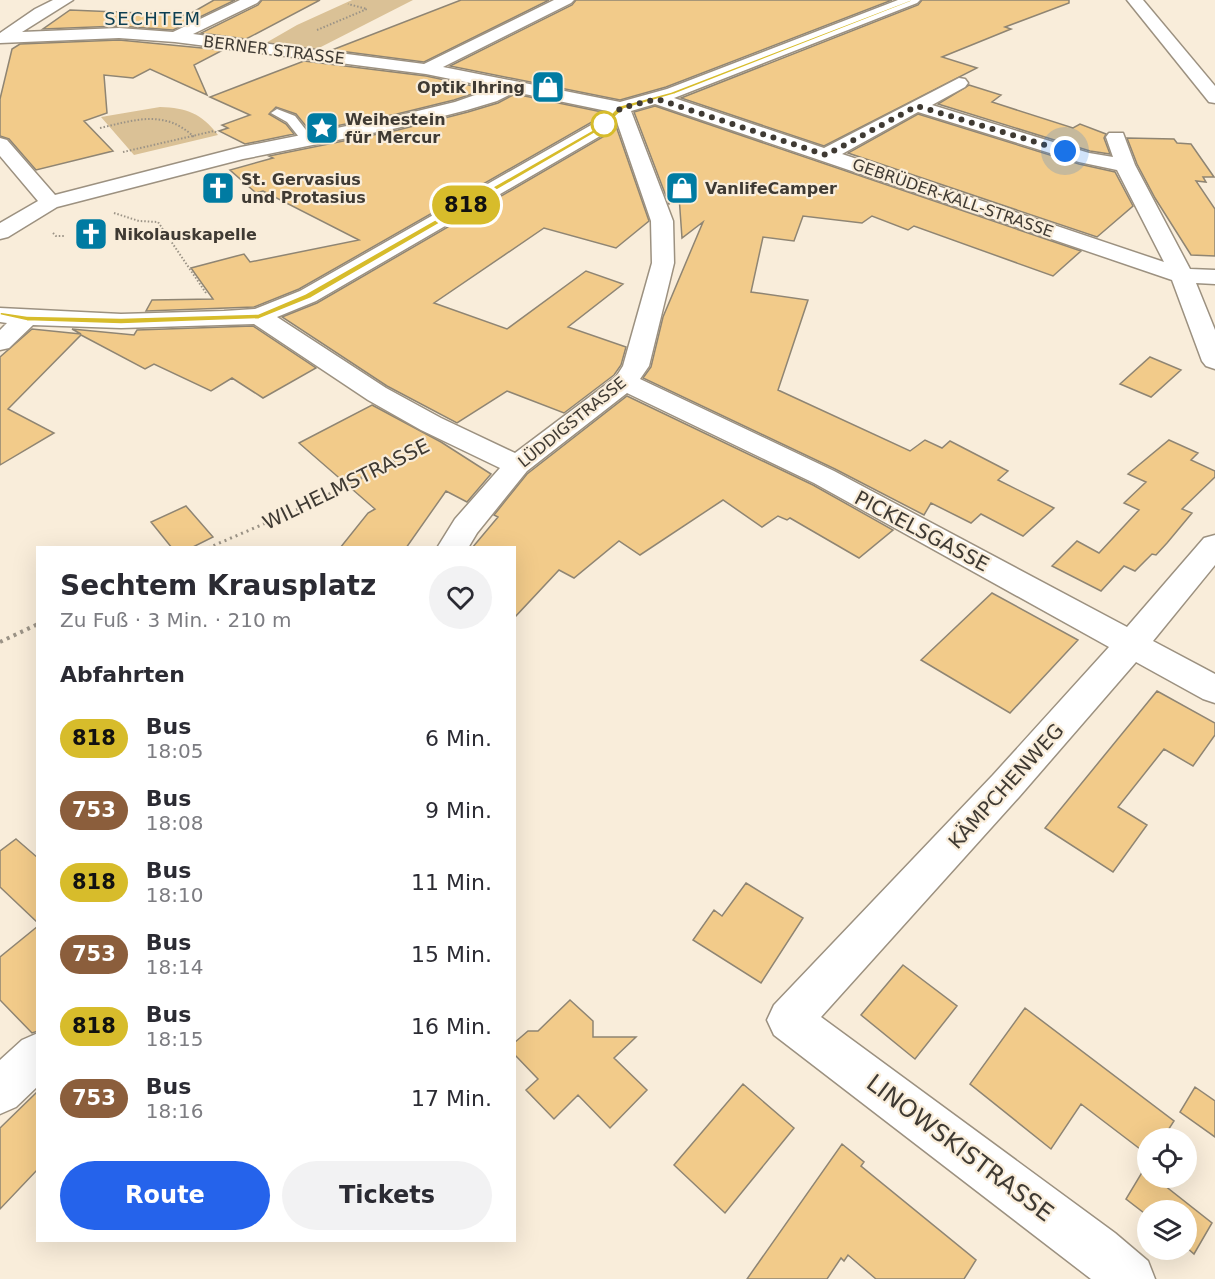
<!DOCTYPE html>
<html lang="de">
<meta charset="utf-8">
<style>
:root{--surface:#fff;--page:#f2f2f3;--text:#2b2b33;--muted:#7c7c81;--accent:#2563eb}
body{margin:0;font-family:"DejaVu Sans",sans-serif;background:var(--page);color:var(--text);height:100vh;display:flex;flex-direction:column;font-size:22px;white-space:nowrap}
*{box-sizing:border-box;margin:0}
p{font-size:20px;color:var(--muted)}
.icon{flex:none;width:33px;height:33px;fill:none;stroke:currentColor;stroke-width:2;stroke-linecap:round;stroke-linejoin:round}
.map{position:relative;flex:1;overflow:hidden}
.sheet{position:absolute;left:36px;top:546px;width:480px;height:696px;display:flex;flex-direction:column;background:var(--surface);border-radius:0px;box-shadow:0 6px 24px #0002}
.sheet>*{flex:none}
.badge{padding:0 12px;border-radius:20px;font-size:21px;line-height:39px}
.tools{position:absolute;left:1137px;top:1128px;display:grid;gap:12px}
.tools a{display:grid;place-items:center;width:60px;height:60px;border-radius:50%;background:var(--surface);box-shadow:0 6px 24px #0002;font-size:30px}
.you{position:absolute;width:30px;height:30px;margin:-15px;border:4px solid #fff;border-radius:50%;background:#1a73e8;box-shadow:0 0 0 9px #1a73e833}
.map>.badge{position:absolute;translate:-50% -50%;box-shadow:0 0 0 3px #fff}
h2{padding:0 24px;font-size:22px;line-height:54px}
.round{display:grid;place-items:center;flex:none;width:63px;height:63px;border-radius:32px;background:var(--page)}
.headline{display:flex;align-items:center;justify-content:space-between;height:102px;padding:0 24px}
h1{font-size:28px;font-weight:700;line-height:45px}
.primary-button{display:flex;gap:12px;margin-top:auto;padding:12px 24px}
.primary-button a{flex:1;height:69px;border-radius:36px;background:var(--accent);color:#fff;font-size:24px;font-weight:700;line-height:69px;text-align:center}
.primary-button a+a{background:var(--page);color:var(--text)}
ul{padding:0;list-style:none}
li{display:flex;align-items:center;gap:18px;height:72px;padding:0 24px}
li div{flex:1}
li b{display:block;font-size:22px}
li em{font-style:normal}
li .badge{min-width:66px;font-weight:700;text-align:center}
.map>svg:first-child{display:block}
.green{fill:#dac196}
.building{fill:#f2cb8a;stroke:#8f8573;stroke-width:1.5}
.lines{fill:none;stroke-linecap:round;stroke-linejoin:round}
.lane-casing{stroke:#9c9180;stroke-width:3}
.street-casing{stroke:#9c9180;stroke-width:3}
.secondary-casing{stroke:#9c9180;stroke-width:3}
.path-far2{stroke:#9b9386;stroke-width:2;stroke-dasharray:1.5 2;stroke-linecap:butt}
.path-far1{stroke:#9b9386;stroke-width:3;stroke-dasharray:2 4;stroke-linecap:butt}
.path{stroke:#9b9386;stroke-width:4;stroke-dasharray:3 4.5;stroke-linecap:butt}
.lane{fill:#fff;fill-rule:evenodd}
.street{fill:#fff;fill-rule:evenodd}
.secondary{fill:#fff;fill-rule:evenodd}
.line{fill:#d7bc2b;stroke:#fff;stroke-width:1.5}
.walk{stroke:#3f3a33;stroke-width:6;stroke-dasharray:0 10.8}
.stop-dot{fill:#fff;stroke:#d7bc2b;stroke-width:3}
.labels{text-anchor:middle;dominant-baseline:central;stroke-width:4.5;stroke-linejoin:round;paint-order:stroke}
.far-street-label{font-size:16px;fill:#3f3a33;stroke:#f9edda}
.far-poi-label{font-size:16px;font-weight:bold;fill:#3f3a33;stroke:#f9edda;text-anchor:start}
.far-quarter-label{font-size:18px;letter-spacing:1.5px;fill:#0c3e51;stroke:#f9edda}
.street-label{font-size:20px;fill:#3f3a33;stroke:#f9edda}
.near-street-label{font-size:24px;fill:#3f3a33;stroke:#f9edda}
</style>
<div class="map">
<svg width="1215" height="1279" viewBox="0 0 1215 1279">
<rect width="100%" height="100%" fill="#f9edda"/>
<path class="green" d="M352,0H413L315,50L264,44L297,25Z
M160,107C187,108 201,113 218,135L134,155L101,117Z"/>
<path class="building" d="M214,0H235L173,30L119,26L43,29L70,10L188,15Z
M262,0H320L246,39L201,33L258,5Z
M461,0H549L424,62L332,50Z
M576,0H892L666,87L620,100L450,66L572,5Z
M922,0H1069V3L1005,27L1011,29L942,57L977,68L824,146L681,98L918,5Z
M119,40L223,50L194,65L207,95L150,69L133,78L104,75L107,113L84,121L113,151L36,170L9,139L0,136V99L12,49L20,44Z
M304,61L426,76L487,89L454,100L397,114L310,131L296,114L276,107L269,114L286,124L294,134L245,144L219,131L228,128L222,125L250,115L210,97Z
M969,85L1001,95L992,102L1073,128L1080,124L1106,134L1104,138L1110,154L1090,151L938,104Z
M515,94L602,112L592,122L299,289L254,307L146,311L152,300L213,299L191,268L244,254L250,262L359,240L263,191L256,193L230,170L273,158L269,156L398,130L468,112L498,103Z
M655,106L1081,251L1053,276L914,226L908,230L872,216L862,223L803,216L794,241L763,237L751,292L808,300L778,390L910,451L925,440L942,448L950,441L1008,471L998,480L1054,508L1023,536L981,514L971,523L931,503L924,515L835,469L643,378L651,367L663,317L703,222L682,238L679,196L669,204L634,112Z
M918,114L1079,164L1115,172L1133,206L1097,237L848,153Z
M616,126L649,221L616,248L544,228L434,303L507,329L586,271L623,284L568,327L626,347L621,365L614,375L564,413L507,391L457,423L387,386L282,317L317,303L608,134Z
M1127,138L1174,139L1177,143L1191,144L1214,177H1203L1206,182L1196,181L1215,209V256L1191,255L1155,198L1137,164Z
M253,326L316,368L263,398L232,378L211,391L154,364L145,369L81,335L8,409L54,433L0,465V357L32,329L81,334L72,329L134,335L137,330Z
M1150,357L1181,370L1151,397L1120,384Z
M627,396L813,485L893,530L859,558L790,518L787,520L778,516L762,527L723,500L640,555L619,541L574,578L559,570L514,618V548H472L498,517L494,515L527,474Z
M372,405L441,442L491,474L467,502L446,491L406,548H340L368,513L375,509L299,443Z
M1169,440L1198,453L1191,460L1215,471V477L1182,509L1192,513L1167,543L1156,555L1152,554L1135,571L1124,566L1101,591L1052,566L1077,541L1099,553L1139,510L1124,503L1146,482L1128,474Z
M186,506L213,537L191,548H172L151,522Z
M992,593L1078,640L1010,713L921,660Z
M1157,691L1215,723V735L1193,766L1164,749L1118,807L1147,825L1113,872L1045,828Z
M16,839L38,858V923L0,887V851Z
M746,883L803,918L761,983L693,940L714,910L722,916Z
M38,926V1031L32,1033L0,1000V957Z
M903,965L957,1006L915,1059L861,1015Z
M570,1000L593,1021V1037H636L614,1058L647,1090L610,1128L578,1095L554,1119L526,1090L538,1079L514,1054V1043L528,1031H538Z
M1025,1008L1174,1121L1163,1138H1148V1155L1081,1104L1051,1149L970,1084Z
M743,1084L794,1128L725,1213L674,1165Z
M1195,1087L1215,1101V1137L1180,1112Z
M38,1091V1169L0,1209V1128Z
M842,1144L864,1162L861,1166L976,1260L964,1279H876L848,1255L844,1261L841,1258L827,1279H747Z
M1144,1169L1148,1172V1178H1155L1212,1223L1194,1254L1186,1247V1210H1148V1216L1126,1199Z"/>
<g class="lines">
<defs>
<path id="lane" d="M277,109L295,116L313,139L311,142H303L287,122L271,113Z"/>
<path id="street" d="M53,0H73L22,32L119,28L173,32L240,0H260L257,3L193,34L424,64L554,0H574L571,3L443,67L620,102L667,89L898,0H920L917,3L674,98L824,148L959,78L965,79L968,83L965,87L932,105L1089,153L1113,157L1106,137L1109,133H1123L1135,165L1190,269L1215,270V284L1196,283L1215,330V369L1206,366L1202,361L1172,280L655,104L631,111L673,221L674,263L649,366L640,379L834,471L1127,627L1204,538L1215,535V565L1153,641L1215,674V703L1203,699L1136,662L1019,797L821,1017L1115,1233L1148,1261L1155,1279H1091L774,1035L767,1020L774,1005L993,775L1109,647L814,483L627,393L527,471L477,533L468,548H437L455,519L500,468L421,430L368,400L254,324L121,328L33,325L9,348L0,350V330L7,323L0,322V308L121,314L224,311L255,309L300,291L593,124L607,111L515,92L497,101L467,110L397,128L243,159L57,207L8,237L0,239V223L38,201L0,156V138L7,140L55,195L241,147L397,116L455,102L495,88L426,74L175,42L119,38L0,43V33L35,9ZM918,112L1079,162L1117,170L1164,262L842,154ZM617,122L651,221L652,263L623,366L616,377L515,453L441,418L386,388L277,317L316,301L607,132Z
M38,1033V1086L16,1107L0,1114V1060L22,1040Z"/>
<path id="secondary" d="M1127,0H1143L1215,86V103L1209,102Z"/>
</defs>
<use href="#lane" class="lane-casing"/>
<use href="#street" class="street-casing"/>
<use href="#secondary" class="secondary-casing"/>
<path class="path-far2" d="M317,30L367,9L348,4
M100,128C135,120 165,109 194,137
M123,152L214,131L217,133
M114,213L139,221L158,222L206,293
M53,233L56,236H64"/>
<path class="path-far1" d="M208,548L303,507L419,449"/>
<path class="path" d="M0,642L38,624"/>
<use href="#lane" class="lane"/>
<use href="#street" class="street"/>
<use href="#secondary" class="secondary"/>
</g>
<path class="line" d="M910,0H915L675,94L624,109L602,129L311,298L259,319L121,324L27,321L0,315V312L27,316L121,318L258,314L305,294L598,127L619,106L671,92Z"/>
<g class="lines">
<path class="walk" d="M604,124L600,128L621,108L657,99L826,155L917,106L1065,151"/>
</g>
<defs>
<symbol id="shop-square" viewBox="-11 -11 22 22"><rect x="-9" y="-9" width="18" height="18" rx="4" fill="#007ba2" stroke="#f9edda"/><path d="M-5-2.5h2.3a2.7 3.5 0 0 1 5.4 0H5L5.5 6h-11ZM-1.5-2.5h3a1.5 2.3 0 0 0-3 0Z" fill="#fff"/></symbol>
<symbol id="sight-square" viewBox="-11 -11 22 22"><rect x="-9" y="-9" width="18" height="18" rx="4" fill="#007ba2" stroke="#f9edda"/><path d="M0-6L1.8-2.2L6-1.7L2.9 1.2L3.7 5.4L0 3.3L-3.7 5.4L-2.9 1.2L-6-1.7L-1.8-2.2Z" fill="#fff"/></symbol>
<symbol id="church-square" viewBox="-11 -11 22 22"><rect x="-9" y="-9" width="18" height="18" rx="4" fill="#007ba2" stroke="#f9edda"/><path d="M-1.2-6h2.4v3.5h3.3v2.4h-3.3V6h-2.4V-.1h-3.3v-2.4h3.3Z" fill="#fff"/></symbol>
</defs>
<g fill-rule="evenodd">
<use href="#shop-square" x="529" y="68" width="38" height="38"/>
<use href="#sight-square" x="303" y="109" width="38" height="38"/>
<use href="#church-square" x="199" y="169" width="38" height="38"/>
<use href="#shop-square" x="663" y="169" width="38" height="38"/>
<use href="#church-square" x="72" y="215" width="38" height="38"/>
</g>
<circle class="stop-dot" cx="604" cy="124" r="12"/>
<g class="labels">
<g class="far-street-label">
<text transform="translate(274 50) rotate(7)">BERNER STRASSE</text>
<text transform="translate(953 198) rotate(19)">GEBRÜDER-KALL-STRASSE</text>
<text transform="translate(572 422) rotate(-39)">LÜDDIGSTRASSE</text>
</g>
<g class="far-poi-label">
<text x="525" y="87" text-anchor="end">Optik Ihring</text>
<text x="345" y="119">Weihestein<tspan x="345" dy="18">für Mercur</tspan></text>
<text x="241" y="179">St. Gervasius<tspan x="241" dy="18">und Protasius</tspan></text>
<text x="705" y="188">VanlifeCamper</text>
<text x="114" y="234">Nikolauskapelle</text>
</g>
<g class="far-quarter-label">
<text x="153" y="18">SECHTEM</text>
</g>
<g class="street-label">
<text transform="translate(346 484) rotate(-26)">WILHELMSTRASSE</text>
<text transform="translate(922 531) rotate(28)">PICKELSGASSE</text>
<text transform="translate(1006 786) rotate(-48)">KÄMPCHENWEG</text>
</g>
<g class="near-street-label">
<text transform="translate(960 1148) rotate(37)">LINOWSKISTRASSE</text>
</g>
</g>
</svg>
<div class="tools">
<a><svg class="icon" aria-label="locate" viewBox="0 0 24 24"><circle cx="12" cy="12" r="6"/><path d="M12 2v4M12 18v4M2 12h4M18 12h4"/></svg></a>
<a><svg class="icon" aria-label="layers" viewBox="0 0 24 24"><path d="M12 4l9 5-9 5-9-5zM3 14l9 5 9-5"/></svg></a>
</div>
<div class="you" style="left:1065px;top:151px"></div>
<b class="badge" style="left:466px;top:205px;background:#d7bc2b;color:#111">818</b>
<section class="sheet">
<div class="headline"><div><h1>Sechtem Krausplatz</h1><p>Zu Fuß · 3 Min. · 210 m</p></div><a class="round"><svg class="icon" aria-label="heart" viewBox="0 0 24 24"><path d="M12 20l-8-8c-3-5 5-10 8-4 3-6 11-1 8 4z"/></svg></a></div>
<h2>Abfahrten</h2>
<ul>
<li><span class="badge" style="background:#d7bc2b;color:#111">818</span><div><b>Bus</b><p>18:05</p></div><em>6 Min.</em></li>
<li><span class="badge" style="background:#8b5e3c;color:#fff">753</span><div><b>Bus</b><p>18:08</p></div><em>9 Min.</em></li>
<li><span class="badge" style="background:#d7bc2b;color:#111">818</span><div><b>Bus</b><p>18:10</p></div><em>11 Min.</em></li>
<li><span class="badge" style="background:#8b5e3c;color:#fff">753</span><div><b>Bus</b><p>18:14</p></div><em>15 Min.</em></li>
<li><span class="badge" style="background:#d7bc2b;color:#111">818</span><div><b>Bus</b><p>18:15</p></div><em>16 Min.</em></li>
<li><span class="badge" style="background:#8b5e3c;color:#fff">753</span><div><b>Bus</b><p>18:16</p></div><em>17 Min.</em></li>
</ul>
<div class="primary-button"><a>Route</a><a>Tickets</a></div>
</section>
</div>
